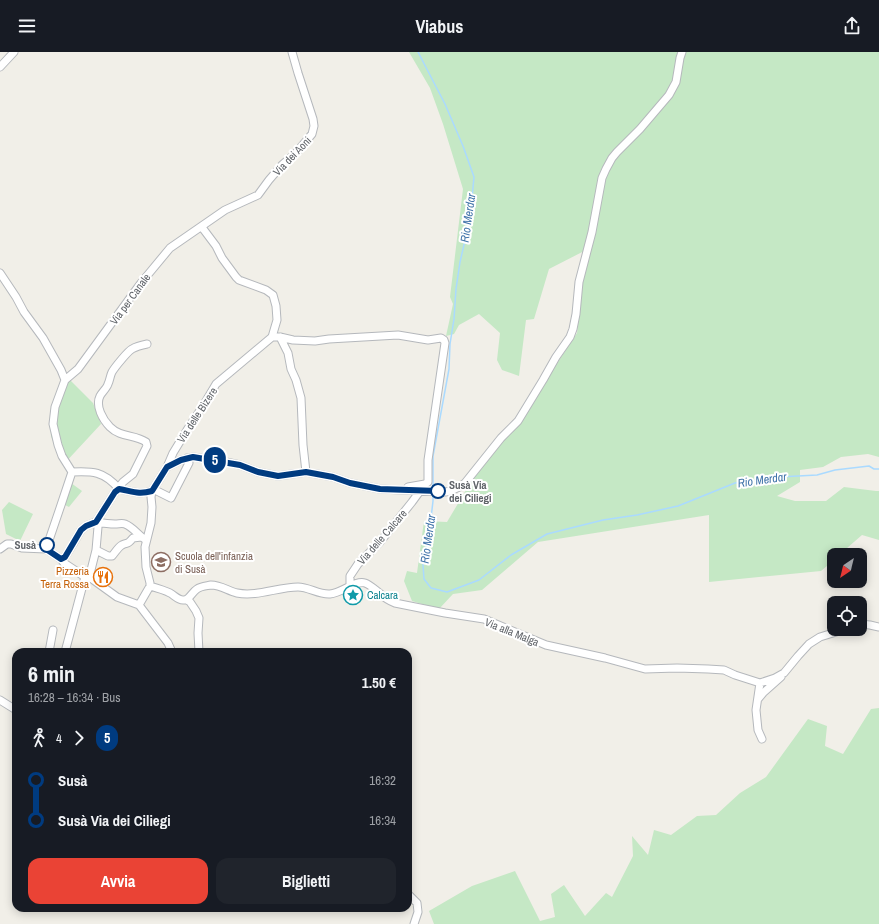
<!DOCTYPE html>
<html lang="it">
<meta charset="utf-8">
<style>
:root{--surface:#171b24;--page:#20242c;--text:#f1f3f6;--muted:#9ea1a6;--accent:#ea4335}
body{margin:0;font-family:"Archivo Narrow",sans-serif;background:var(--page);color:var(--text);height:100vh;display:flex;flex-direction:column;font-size:15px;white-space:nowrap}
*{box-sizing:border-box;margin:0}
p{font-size:13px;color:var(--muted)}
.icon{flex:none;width:22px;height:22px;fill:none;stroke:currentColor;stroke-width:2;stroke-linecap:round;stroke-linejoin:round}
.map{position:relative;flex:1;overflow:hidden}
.details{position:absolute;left:12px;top:596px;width:400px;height:264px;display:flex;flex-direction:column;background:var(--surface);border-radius:12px;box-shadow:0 2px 10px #0003}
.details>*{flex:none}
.badge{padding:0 8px;border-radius:13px;font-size:14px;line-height:26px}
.needle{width:26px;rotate:215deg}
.controls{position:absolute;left:827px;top:496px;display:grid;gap:8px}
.controls a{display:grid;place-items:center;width:40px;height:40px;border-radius:8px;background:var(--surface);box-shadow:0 2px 10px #0003;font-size:20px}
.map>.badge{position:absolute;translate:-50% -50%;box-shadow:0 0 0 2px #fff}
.legs{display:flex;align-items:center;gap:6px;height:44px;padding:0 16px;font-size:13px}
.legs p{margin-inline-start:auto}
.overview{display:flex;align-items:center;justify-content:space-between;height:68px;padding:0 16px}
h1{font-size:22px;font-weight:700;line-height:30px}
.button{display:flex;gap:8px;margin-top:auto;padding:8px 16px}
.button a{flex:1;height:46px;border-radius:12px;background:var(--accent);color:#fff;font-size:16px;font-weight:700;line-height:46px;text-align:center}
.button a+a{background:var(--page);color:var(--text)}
ul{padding:0 16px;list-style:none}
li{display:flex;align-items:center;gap:14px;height:40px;font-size:15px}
li i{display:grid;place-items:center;width:6px;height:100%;margin:0 5px;background:currentColor}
li i::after{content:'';width:10px;height:10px;margin:-5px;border:3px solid;border-radius:50%;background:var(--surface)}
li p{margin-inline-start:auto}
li:first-child i{background:linear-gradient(#0000 50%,currentColor 0)}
li:last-child i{background:linear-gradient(currentColor 50%,#0000 0)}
header{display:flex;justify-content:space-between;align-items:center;height:52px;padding:0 16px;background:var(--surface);font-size:18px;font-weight:700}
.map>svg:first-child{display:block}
.green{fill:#c5e8c5}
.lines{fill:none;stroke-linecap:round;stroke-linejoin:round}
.stream{stroke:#aadaff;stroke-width:1.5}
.minor-casing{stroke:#b5b8bc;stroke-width:9}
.minor{stroke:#fff;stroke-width:7}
.line-1-casing{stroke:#fff;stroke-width:9}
.line-1{stroke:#003b80;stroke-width:6}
.stop-1-dot{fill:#fff;stroke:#003b80;stroke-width:2}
.labels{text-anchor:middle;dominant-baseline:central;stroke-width:4;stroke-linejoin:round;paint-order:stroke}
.street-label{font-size:11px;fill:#5f6368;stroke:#fff}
.stop-label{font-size:11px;font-weight:bold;fill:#5f6368;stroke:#fff;text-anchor:start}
.education-label{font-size:11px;fill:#785e54;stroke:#fff;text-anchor:start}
.food-label{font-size:11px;fill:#c56008;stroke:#fff;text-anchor:end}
.culture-label{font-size:11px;fill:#0d838f;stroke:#fff;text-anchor:start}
.water-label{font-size:12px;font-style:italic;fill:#4174aa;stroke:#fff}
</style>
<header><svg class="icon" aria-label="menu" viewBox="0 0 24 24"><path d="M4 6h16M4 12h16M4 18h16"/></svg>Viabus<svg class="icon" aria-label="share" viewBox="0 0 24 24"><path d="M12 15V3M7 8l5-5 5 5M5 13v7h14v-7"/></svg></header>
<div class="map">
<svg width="879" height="872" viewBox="0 0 879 872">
<rect width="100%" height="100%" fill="#f1efe8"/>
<path class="green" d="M409,0H879V405L868,402L841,405L823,415L800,418V430L777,444L795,449H826L844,435L876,439H879V488L862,483L839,503H834V508L821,519L709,530V463L538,490L482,538L453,542L439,557L412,549L404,529L407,519L417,521L424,469L447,470L472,428L517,372L577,281L583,230L592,195L549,217L534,267L526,268L519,324L502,318L497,308L500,281L479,262L459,273L454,282L446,284L453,252L450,245L463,137L443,72L430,36Z
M67,325L93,351L101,372L63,413L60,408L51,384L50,364Z
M71,431L82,439L69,455L63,452Z
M9,450L33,462L20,489L6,482L2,458Z
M879,656V872H434L429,859L472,834L515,819L540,869L555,865L551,842L564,833L585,864L606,841L612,845L633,804L632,784L648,803L654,778L671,783L697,764L716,763L740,741L766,725L808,667L827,674L825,694L843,702L871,657Z"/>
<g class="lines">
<path class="stream" d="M418,0L445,52L463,94L474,125L470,167L460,210L456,237L454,267L450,292L449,317L433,404V437
M433,443V449L430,475L423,513L424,527L431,536L447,540L479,528L511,503L547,482L603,468L637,463L678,454L735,431L779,425L817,423L835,418L869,414L874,417H879"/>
<defs>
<path id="minor" d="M0,15L14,0
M0,221L16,245L24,260L43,286L61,318L65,328
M272,285H280L293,288L315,289L329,287L398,283L428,288L441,286L444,288L445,291L428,408V430L425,432L408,435
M280,285L288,301L291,317L296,328L301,346L303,393L306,420
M65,328L78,317L141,231L170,196L225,158L258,143L269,128L282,113L296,101L312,82L314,74L313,67L298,21L292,0
M167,415L173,401L187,378L203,354L216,332L272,285L277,268L276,254L273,243L266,238L239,228L236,225L222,206L216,194L204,178L202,174
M72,420C92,419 104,419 119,437
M119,437C132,439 138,443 152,439
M153,437L171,446L189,411L187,406
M96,470C102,471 108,472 115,472C119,472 122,471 125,472C133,475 139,484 146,488
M0,497L7,492H11L22,496L46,497
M46,497L61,453L72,420L62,404L58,393L53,372L55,355L65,328
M46,497L61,507L64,511L85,525L92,527L117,545L139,553L168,591L172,600
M96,498L108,504H112C115,501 118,495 122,493C129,490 127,493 133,486L141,485
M61,507L65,505L73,492L81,478L86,474L96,470L115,440L123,430L133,422L147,394L146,390C135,382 121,386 110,375C103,368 95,354 100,344C102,340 107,336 108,332C110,328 110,324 112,320C115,315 128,299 132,297C137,294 142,293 147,292
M89,526L96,498L98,475L96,470
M150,534V531L146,515L145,495L151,471L152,455L151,445L152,439L167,415L181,408L193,405L226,410L240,413L258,420L278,424L306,420L333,425L350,431L380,437L446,440C454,438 459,436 465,431L501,386L518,369L543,328L556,305L570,285L573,277L576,262L579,230L592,180L602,126L606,117L612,106L617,100L640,77L669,43L676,30L680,6L682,0
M350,534V524L358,512L380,490L412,450L420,439
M187,548L190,550L196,559L199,566L198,581L199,600
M139,553L150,534C157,536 164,538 170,541C175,544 178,548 183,548C189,549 192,540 197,537C201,534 206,534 211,533C221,533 228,539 237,541C257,545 278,535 298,535C309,535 319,543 330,542C342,541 355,528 365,531C371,533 376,539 382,543C386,547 390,549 395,551L445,561L484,567L546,593L605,606L645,617L677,616L708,617L724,618L735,623L760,631L775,626L784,621L798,604L809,592L820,585L846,577
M860,572L870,573L879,575
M49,600L53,578
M65,600L85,525
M760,631L756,658L758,678L762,687
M758,647L763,641L781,625
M0,648L16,658
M408,842L417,851L418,860L414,872"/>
</defs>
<use href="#minor" class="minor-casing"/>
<use href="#minor" class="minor"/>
</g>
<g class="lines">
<defs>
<path id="line-1" d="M47,493L46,497L61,507L65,505L81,478L86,474L96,470L115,440L119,437C132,439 138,443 152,439L167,415L181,408L193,405L240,413L258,420L278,424L306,420L333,425L350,431L380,437L438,439"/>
</defs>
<use href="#line-1" class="line-1-casing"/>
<use href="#line-1" class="line-1"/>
</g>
<defs>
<symbol id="school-ring" viewBox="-11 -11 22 22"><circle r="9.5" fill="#fff" stroke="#8d6e63" stroke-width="1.5"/><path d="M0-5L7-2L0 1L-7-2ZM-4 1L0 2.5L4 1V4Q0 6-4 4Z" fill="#8d6e63"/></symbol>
<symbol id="restaurant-ring" viewBox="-11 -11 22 22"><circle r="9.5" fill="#fff" stroke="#e8710a" stroke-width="1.5"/><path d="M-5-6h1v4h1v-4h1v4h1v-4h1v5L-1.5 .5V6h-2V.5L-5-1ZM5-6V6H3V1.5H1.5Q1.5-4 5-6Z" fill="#e8710a"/></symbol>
<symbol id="sight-ring" viewBox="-11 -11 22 22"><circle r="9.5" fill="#fff" stroke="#0f9aa8" stroke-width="1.5"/><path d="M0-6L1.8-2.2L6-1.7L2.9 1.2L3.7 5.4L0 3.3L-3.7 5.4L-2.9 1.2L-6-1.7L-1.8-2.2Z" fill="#0f9aa8"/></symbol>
</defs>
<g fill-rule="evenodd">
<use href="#school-ring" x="150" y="499" width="22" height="22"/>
<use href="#restaurant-ring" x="92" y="514" width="22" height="22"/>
<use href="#sight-ring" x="342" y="532" width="22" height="22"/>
</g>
<g class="stop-1-dot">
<circle cx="438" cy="439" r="7"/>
<circle cx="47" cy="493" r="7"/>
</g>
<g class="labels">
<g class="street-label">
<text transform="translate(292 104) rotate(-46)">Via dei Aoni</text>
<text transform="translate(130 247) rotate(-54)">Via per Canale</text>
<text transform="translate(197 363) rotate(-57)">Via delle Bìzere</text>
<text transform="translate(382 485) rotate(-49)">Via delle Calcare</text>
<text transform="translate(512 580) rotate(22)">Via alla Malga</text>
</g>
<g class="stop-label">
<text x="449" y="433">Susà Via<tspan x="449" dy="13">dei Ciliegi</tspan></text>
<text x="36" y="493" text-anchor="end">Susà</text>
</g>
<g class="education-label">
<text x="175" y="504">Scuola dell'infanzia<tspan x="175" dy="13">di Susà</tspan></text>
</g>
<g class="food-label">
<text x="89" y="519">Pizzeria<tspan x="89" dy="13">Terra Rossa</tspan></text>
</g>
<g class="culture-label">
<text x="367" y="543">Calcara</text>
</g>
<g class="water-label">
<text transform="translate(468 166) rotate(-82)">Rio Merdar</text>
<text transform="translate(762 428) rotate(-8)">Rio Merdar</text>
<text transform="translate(428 487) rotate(-82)">Rio Merdar</text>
</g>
</g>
</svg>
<div class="controls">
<a><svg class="needle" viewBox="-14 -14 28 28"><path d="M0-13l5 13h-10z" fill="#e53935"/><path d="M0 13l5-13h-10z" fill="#9ea1a6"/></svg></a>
<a><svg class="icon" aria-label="locate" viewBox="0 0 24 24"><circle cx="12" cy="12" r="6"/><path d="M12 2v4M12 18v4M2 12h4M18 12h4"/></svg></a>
</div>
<b class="badge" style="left:215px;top:408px;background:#003b80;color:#fff">5</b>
<section class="details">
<div class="overview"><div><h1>6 min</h1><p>16:28 – 16:34 · Bus</p></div><b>1.50 €</b></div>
<div class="legs"><svg class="icon" aria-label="walk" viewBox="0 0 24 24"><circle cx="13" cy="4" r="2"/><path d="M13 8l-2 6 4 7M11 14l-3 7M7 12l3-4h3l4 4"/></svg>4<svg class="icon" aria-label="forward" viewBox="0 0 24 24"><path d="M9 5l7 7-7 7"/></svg><b class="badge" style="background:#003b80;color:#fff">5</b></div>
<ul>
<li><i style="color:#003b80"></i><b>Susà</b><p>16:32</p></li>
<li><i style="color:#003b80"></i><b>Susà Via dei Ciliegi</b><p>16:34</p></li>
</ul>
<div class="button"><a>Avvia</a><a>Biglietti</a></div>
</section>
</div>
